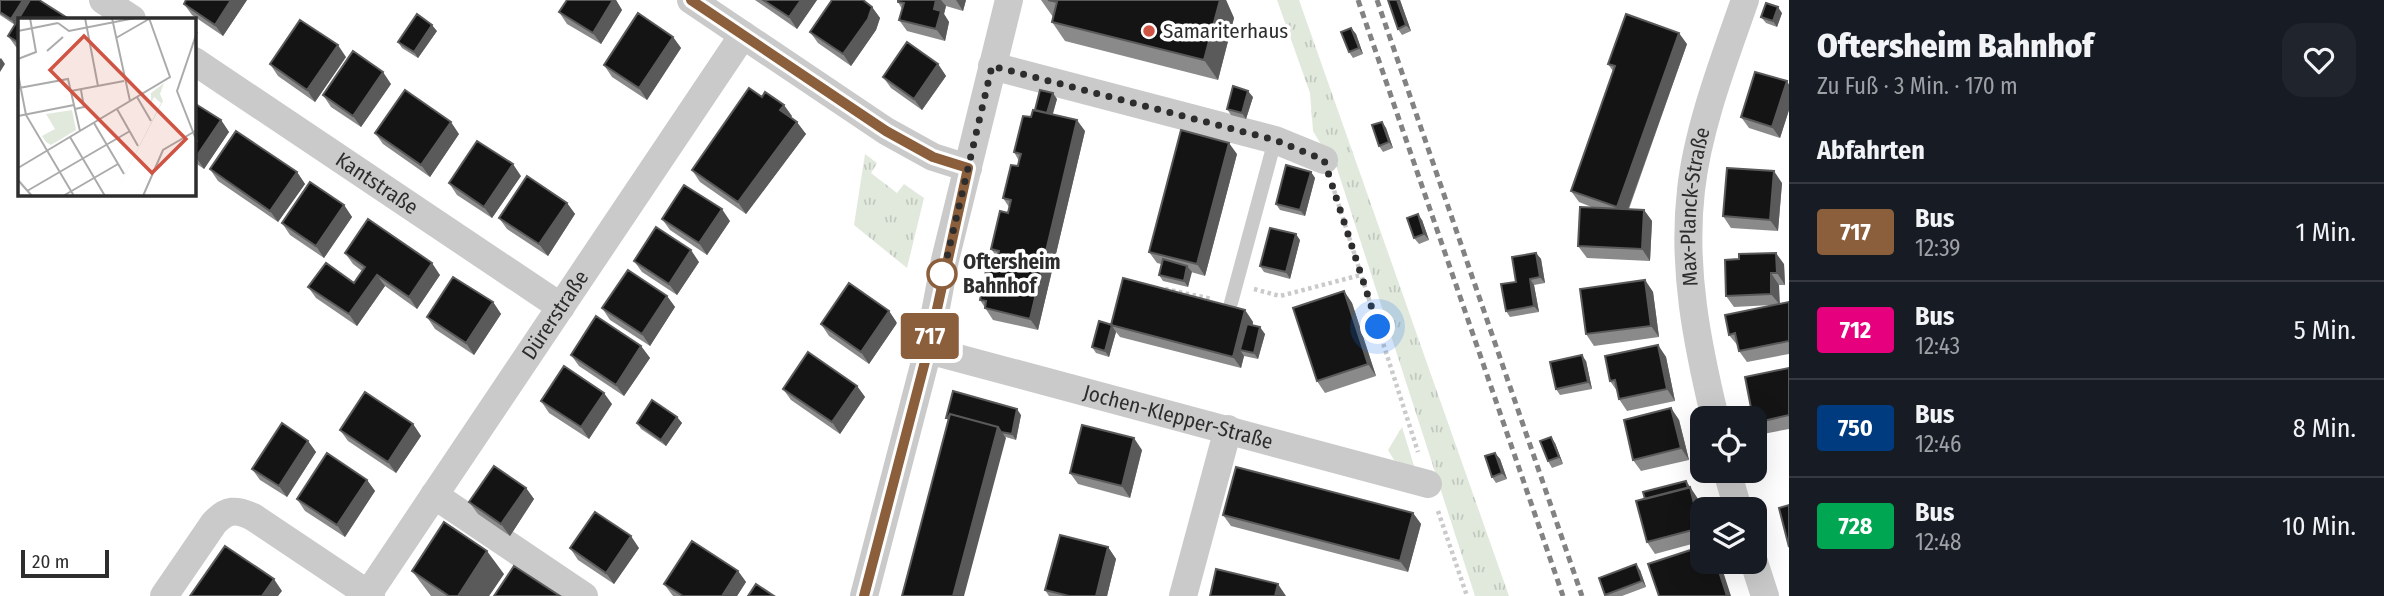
<!DOCTYPE html>
<html lang="de">
<meta charset="utf-8">
<style>
:root{--surface:#171b24;--page:#20242c;--text:#f1f3f6;--muted:#9ea1a6;--line:#363941}
body{margin:0;font-family:"Fira Sans Condensed",sans-serif;background:var(--page);color:var(--text);height:100vh;display:flex;flex-direction:column;font-size:26px;white-space:nowrap}
*{box-sizing:border-box;margin:0}
p{font-size:23px;color:var(--muted)}
.icon{flex:none;width:38px;height:38px;fill:none;stroke:currentColor;stroke-width:2;stroke-linecap:round;stroke-linejoin:round}
.map{position:relative;flex:1;overflow:hidden}
.panel{display:flex;flex-direction:column;background:var(--surface);width:595px}
.panel>*{flex:none}
.badge{padding:0 14px;border-radius:5px;font-size:24px;line-height:46px}
.controls{position:absolute;left:1690px;top:406px;display:grid;gap:14px}
.controls a{display:grid;place-items:center;width:77px;height:77px;border-radius:14px;background:var(--surface);box-shadow:0 7px 28px #0002;font-size:35px}
.scale{position:absolute;left:21px;bottom:18px;width:88px;box-sizing:border-box;padding-left:7px;border:4px solid #2d2d2d;border-top:0;font-size:19px;line-height:24px;white-space:nowrap;color:#2d2d2d;-webkit-text-stroke:5px #fff;paint-order:stroke}
.you{position:absolute;width:35px;height:35px;margin:-18px;border:5px solid #fff;border-radius:50%;background:#1a73e8;box-shadow:0 0 0 10px #1a73e833}
.map>.badge{position:absolute;translate:-50% -50%;box-shadow:0 0 0 4px #fff}
h2{padding:0 28px;font-size:26px;line-height:63px}
.round{display:grid;place-items:center;flex:none;width:74px;height:74px;border-radius:21px;background:var(--page)}
.head{display:flex;align-items:center;justify-content:space-between;height:119px;padding:0 28px}
h1{font-size:33px;font-weight:800;line-height:52px}
ul{padding:0;list-style:none}
li{display:flex;align-items:center;gap:21px;height:98px;padding:0 28px;border-top:2px solid var(--line)}
li div{flex:1}
li b{display:block;font-size:26px}
li em{font-style:normal}
li .badge{min-width:77px;font-weight:700;text-align:center}
main{display:flex;flex:1;min-height:0}
.map>svg:first-child{display:block}
.grass{fill:url(#grass-tufts)}
.lines{fill:none;stroke-linecap:round;stroke-linejoin:round}
.path{stroke:#cacaca;stroke-width:4.5;stroke-dasharray:3.5 3.5;stroke-linecap:butt}
.service{stroke:#cacaca;stroke-width:14}
.minor{stroke:#cacaca;stroke-width:28}
.rail{stroke:#828282;stroke-width:5;stroke-dasharray:7 5;stroke-linecap:butt}
.wall{fill:#8a8a8a}
.shaded-wall{fill:#5a5a5a}
.building{fill:#141414;stroke:#5a5a5a;stroke-width:2}
.line-casing{stroke:#fff;stroke-width:16}
.line{stroke:#8b5e3c;stroke-width:10}
.walk{stroke:#2d2d2d;stroke-width:7;stroke-dasharray:0 12.6}
.poi-dot{fill:#cf5444;stroke:#fff;stroke-width:2.5}
.stop-dot{fill:#fff;stroke:#8b5e3c;stroke-width:3.5}
.labels{text-anchor:middle;dominant-baseline:central;stroke-width:7;stroke-linejoin:round;paint-order:stroke}
.poi-label{font-size:21px;fill:#2d2d2d;stroke:#fff;text-anchor:start}
.street-label{font-size:21px;fill:#2d2d2d;stroke:#fff}
.stop-label{font-size:21px;font-weight:bold;fill:#2d2d2d;stroke:#fff;text-anchor:start}
.inset-road{fill:none;stroke:#ababab;stroke-width:2}
.view{fill:#cf5444;fill-opacity:0.15;stroke:#cf5444;stroke-width:3.5}
.inset-edge{fill:none;stroke:#2d2d2d;stroke-width:3.5}
</style>
<main>
<div class="map">
<svg width="1789" height="596" viewBox="0 0 1789 596">
<defs>
<pattern id="grass-tufts" width="24" height="20" patternUnits="userSpaceOnUse" patternTransform="scale(1.75)"><rect width="24" height="20" fill="#e1e9dd"/><path d="M3 7l-1-3M5 7V3M7 7l1-3M15 17l-1-3M17 17v-4M19 17l1-3" fill="none" stroke="#c1c8be"/></pattern>
</defs>
<rect width="100%" height="100%" fill="#fff"/>
<path class="grass" d="M1277,0H1299L1509,596H1475L1333,156L1325,151L1313,131L1310,93Z
M865,154L877,163L871,173L897,193L904,184L924,198L907,268L854,225Z
M1402,427L1415,469L1394,460L1388,450Z"/>
<g class="lines">
<path class="path" d="M1332,184L1418,452
M1165,289L1212,299
M1254,289L1280,296L1361,275
M1438,511L1467,596"/>
<path class="service" d="M1231,303L1275,140"/>
<g class="minor">
<path d="M103,0L132,19"/>
<path d="M691,0L886,131L933,157L968,168"/>
<path id="s1" d="M194,61L561,307"/>
<path d="M992,66L1275,140L1324,160"/>
<path id="s2" d="M928,350L1428,484"/>
<path id="s3" d="M1715,418C1697,343 1682,268 1691,190C1698,127 1724,60 1745,0"/>
<path d="M1727,471L1738,509"/>
<path d="M434,495L584,596"/>
<path d="M1754,562L1765,596"/>
<path id="s4" d="M368,594L743,35"/>
<path d="M164,596L214,523C227,509 236,509 253,517L371,596"/>
<path d="M864,596L928,350L945,260L1009,0"/>
<path d="M1183,596L1228,429"/>
</g>
<path class="rail" d="M1358,0L1563,596
M1377,0L1582,596"/>
</g>
<path class="wall" d="M0,0L19,19V49L16,47L8,36L15,25L0,15Z
M247,0L223,36L192,15L184,4Z
M567,0H616L622,10L601,44L567,24L559,12Z
M755,0H817L797,29Z
M898,0H966L963,11L946,6L944,14L949,22L945,41L907,31L899,20L902,9L898,2Z
M1041,0H1226L1234,18L1218,80L1065,41L1052,22L1053,17Z
M1388,0H1400L1411,31L1402,35L1398,29Z
M872,7L880,18L876,30L851,66L818,43L810,32Z
M1782,13L1777,27L1766,23L1761,17Z
M1351,28L1356,34L1363,54L1353,58L1349,52Z
M437,31L418,58L402,48L398,42Z
M673,37L681,48L647,100L612,77L604,65Z
M1687,44L1629,209L1644,210L1652,221L1650,261L1587,258L1578,246L1594,208L1579,202L1571,191L1613,71L1608,64Z
M346,57L315,102L278,76L270,64Z
M938,64L946,76L922,110L891,88L883,77Z
M1787,81L1789,85V110L1780,138L1749,128L1741,117Z
M391,84L361,127L331,107L323,95Z
M1253,97L1246,119L1231,115L1227,109Z
M1057,99L1053,114L1085,131L1038,330L993,320L980,300L997,257L991,249L1008,213L1009,207L1003,198L1019,161L1014,152L1031,117L1035,110Z
M194,103L221,120L229,132L204,169L194,162Z
M792,116L791,117L806,134L746,214L700,182L692,170Z
M1382,122L1386,128L1393,148L1383,152L1379,146Z
M375,133L459,134L430,177L383,144Z
M1237,154L1205,276L1191,272L1188,287L1163,281L1159,275L1161,264L1157,263L1149,252Z
M210,169L297,172L305,184L278,222L218,181Z
M1311,172L1315,178L1305,216L1280,210L1276,204Z
M521,176L492,218L457,195L449,183Z
M1782,183L1778,231L1731,228L1723,216Z
M567,203L575,214L548,256L507,229L499,218Z
M344,205L352,217L324,258L290,235L282,223Z
M662,219L730,221L707,255L670,230Z
M1422,220L1429,240L1419,244L1414,238Z
M1300,240L1290,279L1264,272L1260,266Z
M345,253L440,275L417,309L385,286L357,326L316,298L308,287L354,283L362,271L353,264Z
M1536,253L1541,259L1545,283L1534,285L1539,312L1510,317L1506,311L1516,282Z
M634,261L699,262L677,295L642,272Z
M1784,264L1785,285H1779V304L1789,302V354L1747,362L1739,351L1738,346L1729,335L1772,305L1734,307L1726,296Z
M1645,280L1653,292L1659,337L1594,346L1586,334Z
M1344,291L1352,303L1376,376L1325,393L1317,381Z
M667,296L675,307L650,346L610,320L602,308Z
M493,302L501,314L474,355L435,329L427,317Z
M1245,310L1253,322V325L1265,334L1258,359L1244,356L1241,368L1120,337L1116,332L1109,357L1096,353L1092,347L1112,324Z
M889,311L897,323L869,364L829,336L821,324Z
M1658,345L1666,357L1675,401L1627,411L1619,399L1617,391L1610,381Z
M641,346L650,358L624,396L579,366L571,355Z
M1586,361L1592,389L1560,395L1556,389Z
M1789,368V429L1763,434L1755,424V418Z
M857,386L865,397L840,434L791,400L783,389Z
M541,401L612,404L589,439L549,413Z
M1671,408L1679,420L1689,460L1641,471L1633,460Z
M1021,415L1016,440L948,420L946,418Z
M677,417L682,423L666,446L641,429L637,423Z
M413,424L421,436L396,473L348,441L340,430Z
M308,441L316,452L287,497L260,480L252,469Z
M1555,443L1563,464L1552,468L1548,461Z
M1142,450L1130,498L1078,484L1070,473Z
M1495,453L1500,459L1507,479L1496,483L1492,477Z
M367,480L375,491L345,537L305,511L297,499Z
M1686,481L1698,499L1703,518V541L1655,554L1647,542L1645,499Z
M526,488L534,499L510,536L478,514L469,502Z
M1413,513L1421,524L1408,572L1231,526L1223,515Z
M1108,547L1116,559L1107,596H1049L1045,590Z
M570,548H639L614,584L578,560Z
M1640,570L1646,587L1622,596H1606L1605,595Z
M412,571L504,574L489,596H431Z
M738,571L746,582L737,596H673L664,584Z"/>
<path class="shaded-wall" d="M23,0H31L15,25L11,19Z
M231,0H247L223,36L215,25Z
M613,0H616L622,10L601,44L593,33Z
M801,0H817L797,29L789,17Z
M936,0H941L946,6L944,14L949,22L945,41L936,29L934,9Z
M956,0H966L963,11Z
M1220,0H1226L1234,18L1218,80L1204,60Z
M1397,0H1400L1411,31L1406,25Z
M872,7L880,18L876,30L851,66L843,54Z
M1778,7L1782,13L1777,27L1773,21Z
M432,25L437,31L418,58L414,52Z
M1351,28L1356,34L1363,54L1359,48Z
M1679,33L1687,44L1625,218L1617,207Z
M673,37L681,48L647,100L639,88Z
M338,45L346,57L315,102L307,90Z
M1,58L5,64L0,72V59Z
M938,64L946,76L922,110L914,99Z
M383,72L391,84L361,127L353,116Z
M1787,81L1789,85V110L1780,138L1772,127Z
M1248,91L1253,97L1246,119L1242,113Z
M1053,93L1057,99L1051,119L1047,113Z
M784,105L792,116L788,122L780,110Z
M221,120L229,132L204,169L196,157Z
M1077,120L1085,131L1038,330L1030,319Z
M451,122L459,134L430,177L421,165Z
M797,122L806,134L746,214L738,202Z
M1382,122L1386,128L1393,148L1389,142Z
M1229,143L1237,154L1205,276L1197,264Z
M513,164L521,176L492,218L484,207Z
M1774,171L1782,183L1778,231L1770,220Z
M297,172L305,184L278,222L270,211Z
M1311,172L1315,178L1305,216L1300,210Z
M567,203L575,214L548,256L539,244Z
M344,205L352,217L324,258L316,246Z
M722,209L730,221L707,255L699,243Z
M1644,210L1652,221L1650,261L1642,249Z
M1418,214L1422,220L1429,240L1424,234Z
M1296,234L1300,240L1290,279L1286,272Z
M691,250L699,262L677,295L669,284Z
M1536,253L1541,259L1545,283L1540,277Z
M1776,253L1784,264L1785,285L1777,273Z
M432,263L440,275L417,309L409,297Z
M1187,266L1192,272L1188,287L1184,281Z
M1771,273L1779,285L1780,305L1771,294Z
M377,275L385,286L357,326L349,314Z
M1530,279L1534,285L1539,312L1534,306Z
M1645,280L1653,292L1659,337L1651,326Z
M1344,291L1352,303L1376,376L1368,364Z
M667,296L675,307L650,346L642,334Z
M493,302L501,314L474,355L466,343Z
M1245,310L1253,322L1246,351L1240,350L1244,356L1241,368L1233,357Z
M889,311L897,323L869,364L861,352Z
M1112,326L1116,332L1109,357L1105,351Z
M1260,327L1265,334L1258,359L1254,353Z
M1658,345L1666,357L1675,401L1667,389Z
M641,346L650,358L624,396L616,385Z
M1582,355L1586,361L1592,389L1588,382Z
M857,386L865,397L840,434L832,422Z
M604,393L612,404L589,439L581,427Z
M1671,408L1679,420L1689,460L1681,448Z
M1017,409L1021,415L1016,440L1012,434Z
M677,417L682,423L666,446L661,440Z
M413,424L421,436L396,473L388,462Z
M998,427L1006,438L964,596H953Z
M1551,437L1555,443L1563,464L1559,457Z
M1134,438L1142,450L1130,498L1122,486Z
M308,441L316,452L287,497L279,486Z
M1495,453L1500,459L1507,479L1502,473Z
M367,480L375,491L345,537L337,525Z
M1686,481L1698,499L1703,518V532L1700,528Z
M526,488L534,499L510,536L501,524Z
M1413,513L1421,524L1408,572L1400,561Z
M631,536L639,548L614,584L606,573Z
M1108,547L1116,559L1107,596H1096Z
M487,551L504,574L489,596H458Z
M1716,562H1720L1731,596H1727Z
M1636,564L1640,570L1646,587L1642,581Z
M738,571L746,582L737,596H722Z
M274,579L282,591L278,596H262Z
M1278,584L1286,596H1275Z"/>
<path class="building" d="M0,0H23L11,19L0,12Z
M30,0H39L69,19H19V43L8,36Z
M186,0H231L215,25L184,4Z
M567,0H613L593,33L559,12Z
M763,0H801L789,17Z
M832,0H863L872,7L868,19L843,54L810,32Z
M898,0H936L934,9L941,11L936,29L899,20L904,3L898,2Z
M1048,0H1220L1204,60L1052,22L1057,2Z
M1388,0H1397L1406,25L1398,29Z
M1766,3L1778,7L1773,21L1761,17Z
M638,13L673,37L639,88L604,65Z
M417,14L432,25L414,52L398,42Z
M1626,14L1679,33L1617,207L1571,191L1615,66L1608,64Z
M300,20L338,45L307,90L270,64Z
M1351,28L1359,48L1349,52L1341,32Z
M907,42L938,64L914,99L883,77Z
M353,51L383,72L353,116L323,95Z
M1755,72L1787,81L1772,127L1741,117Z
M1233,86L1248,91L1242,113L1227,109Z
M749,88L762,97L765,92L784,105L780,110L797,122L738,202L692,170Z
M405,90L451,122L421,165L375,133Z
M1040,90L1053,93L1047,113L1035,110Z
M194,103L221,120L196,157L194,156Z
M1033,110L1077,120L1030,319L985,308L986,301L980,300L988,261L996,263L999,251L991,249L1000,211L1008,213L1011,200L1003,198L1011,165L1018,166L1019,161L1021,154L1014,152L1023,116L1031,117Z
M1382,122L1389,142L1379,146L1372,125Z
M1181,130L1229,143L1197,264L1149,252Z
M236,131L297,172L270,211L210,169Z
M477,141L513,164L484,207L449,183Z
M1286,165L1311,172L1300,210L1276,204Z
M1727,168L1774,171L1770,220L1723,216Z
M527,176L567,203L539,244L499,218Z
M310,182L344,205L316,246L282,223Z
M684,185L722,209L699,243L662,219Z
M1580,207L1644,210L1642,249L1578,246Z
M1418,214L1424,234L1414,238L1407,218Z
M368,219L432,263L409,297L377,275L349,314L308,287L326,263L354,283L365,267L345,253Z
M656,227L691,250L669,284L634,261Z
M1270,228L1296,234L1286,272L1260,266Z
M1536,253L1540,277L1530,279L1534,306L1506,311L1501,284L1516,282L1512,257Z
M1776,253L1777,273H1771V294L1726,296L1725,260L1739,259V254Z
M1163,259L1187,266L1184,281L1159,275Z
M628,270L667,296L642,334L602,308Z
M453,277L493,302L466,343L427,317Z
M1123,278L1245,310L1233,357L1111,325Z
M1645,280L1651,326L1586,334L1580,289Z
M849,283L889,311L861,352L821,324Z
M1344,291L1368,364L1317,381L1293,308Z
M1789,302V341L1739,351L1735,333L1729,335L1725,315Z
M596,316L641,346L616,385L571,355Z
M1099,321L1112,325L1105,351L1092,347Z
M1247,324L1260,327L1254,353L1240,350Z
M1658,345L1667,389L1619,399L1615,380L1610,381L1605,356Z
M808,352L857,386L832,422L783,389Z
M1582,355L1588,382L1556,389L1550,362Z
M564,366L604,393L581,427L541,401Z
M1789,368V415L1755,423V418H1753L1745,377Z
M953,391L1017,409L1012,434L1001,432L998,427L950,414L948,418H946Z
M365,392L413,424L388,462L340,430Z
M652,400L677,417L661,440L637,423Z
M1671,408L1681,448L1633,460L1624,420Z
M950,414L998,427L953,596H902Z
M282,423L308,441L279,486L252,469Z
M1082,425L1134,438L1122,486L1070,473Z
M1551,437L1559,457L1548,461L1540,441Z
M327,453L367,480L337,525L297,499Z
M1495,453L1502,473L1492,477L1485,456Z
M494,466L526,488L501,524L469,502Z
M1236,467L1413,513L1400,561L1223,515Z
M1686,481L1688,488L1645,499L1643,492Z
M1690,487L1700,528L1647,542L1636,501Z
M1789,505V547L1779,508Z
M595,512L631,536L606,573L570,548Z
M444,522L487,551L458,596H449L412,571Z
M1060,535L1108,547L1096,596H1069L1045,590Z
M692,541L738,571L722,596H683L664,584Z
M225,546L274,579L262,596H190Z
M1703,546V562H1716L1727,596H1659L1648,564Z
M1636,564L1642,581L1605,595L1599,578Z
M514,566L560,596H494Z
M1216,569L1278,584L1275,596H1210Z
M756,584L774,596H748Z"/>
<g class="lines">
<defs>
<path id="line" d="M691,0L886,131L933,157L968,168L928,350L864,596"/>
</defs>
<use href="#line" class="line-casing"/>
<use href="#line" class="line"/>
<path class="walk" d="M942,274L941,283L992,66L1275,140L1324,160L1378,327"/>
</g>
<circle class="poi-dot" cx="1149" cy="31" r="7"/>
<circle class="stop-dot" cx="942" cy="274" r="14"/>
<g class="labels">
<g class="poi-label">
<text x="1163" y="31">Samariterhaus</text>
</g>
<g class="street-label">
<text stroke="none"><textPath href="#s1" startOffset="220">Kantstraße</textPath></text>
<text stroke="none"><textPath href="#s3" startOffset="214">Max-Planck-Straße</textPath></text>
<text stroke="none"><textPath href="#s4" startOffset="336">Dürerstraße</textPath></text>
<text stroke="none"><textPath href="#s2" startOffset="259">Jochen-Klepper-Straße</textPath></text>
</g>
<g class="stop-label">
<text x="963" y="262">Oftersheim<tspan x="963" dy="24">Bahnhof</tspan></text>
</g>
</g>
<g transform="translate(18 18)">
<rect width="178" height="178" fill="#fff"/>
<path d="M146,65L142,76L145,83L96,178L143,85L136,79L133,85V75Z" fill="#e1e9dd"/>
<path d="M54,92L58,112L33,127L28,124L24,118L37,111L28,96Z" fill="#e1e9dd"/>
<path class="inset-road" d="M67,0L80,68M94,0L112,83M40,5L51,13L117,0M0,13L40,5M179,14L159,73L179,124M98,20L131,1M29,33L45,19M0,41L18,34L12,0M0,56L8,97L56,178M1,70L50,61L62,113M53,73L106,63M119,79L133,103M57,91L66,89L63,72M99,91L120,128M0,98L56,87M76,105L106,156M52,119L87,178M0,150L152,59L131,0M0,162L14,178M9,173L112,113M45,178L100,146M125,178L145,132L179,112"/>
<path class="view" d="M66,18L168,121L134,155L32,52Z"/>
<rect width="178" height="178" class="inset-edge"/>
</g>
</svg>
<div class="controls">
<a><svg class="icon" aria-label="locate" viewBox="0 0 24 24"><circle cx="12" cy="12" r="6"/><path d="M12 2v4M12 18v4M2 12h4M18 12h4"/></svg></a>
<a><svg class="icon" aria-label="layers" viewBox="0 0 24 24"><path d="M12 4l9 5-9 5-9-5zM3 14l9 5 9-5"/></svg></a>
</div>
<div class="scale">20 m</div>
<div class="you" style="left:1378px;top:327px"></div>
<b class="badge" style="left:930px;top:336px;background:#8b5e3c;color:#fff">717</b>
</div>
<section class="panel">
<div class="head"><div><h1>Oftersheim Bahnhof</h1><p>Zu Fuß · 3 Min. · 170 m</p></div><a class="round"><svg class="icon" aria-label="heart" viewBox="0 0 24 24"><path d="M12 20l-8-8c-3-5 5-10 8-4 3-6 11-1 8 4z"/></svg></a></div>
<h2>Abfahrten</h2>
<ul>
<li><span class="badge" style="background:#8b5e3c;color:#fff">717</span><div><b>Bus</b><p>12:39</p></div><em>1 Min.</em></li>
<li><span class="badge" style="background:#e6007e;color:#fff">712</span><div><b>Bus</b><p>12:43</p></div><em>5 Min.</em></li>
<li><span class="badge" style="background:#003b80;color:#fff">750</span><div><b>Bus</b><p>12:46</p></div><em>8 Min.</em></li>
<li><span class="badge" style="background:#00a651;color:#fff">728</span><div><b>Bus</b><p>12:48</p></div><em>10 Min.</em></li>
</ul>
</section>
</main>
